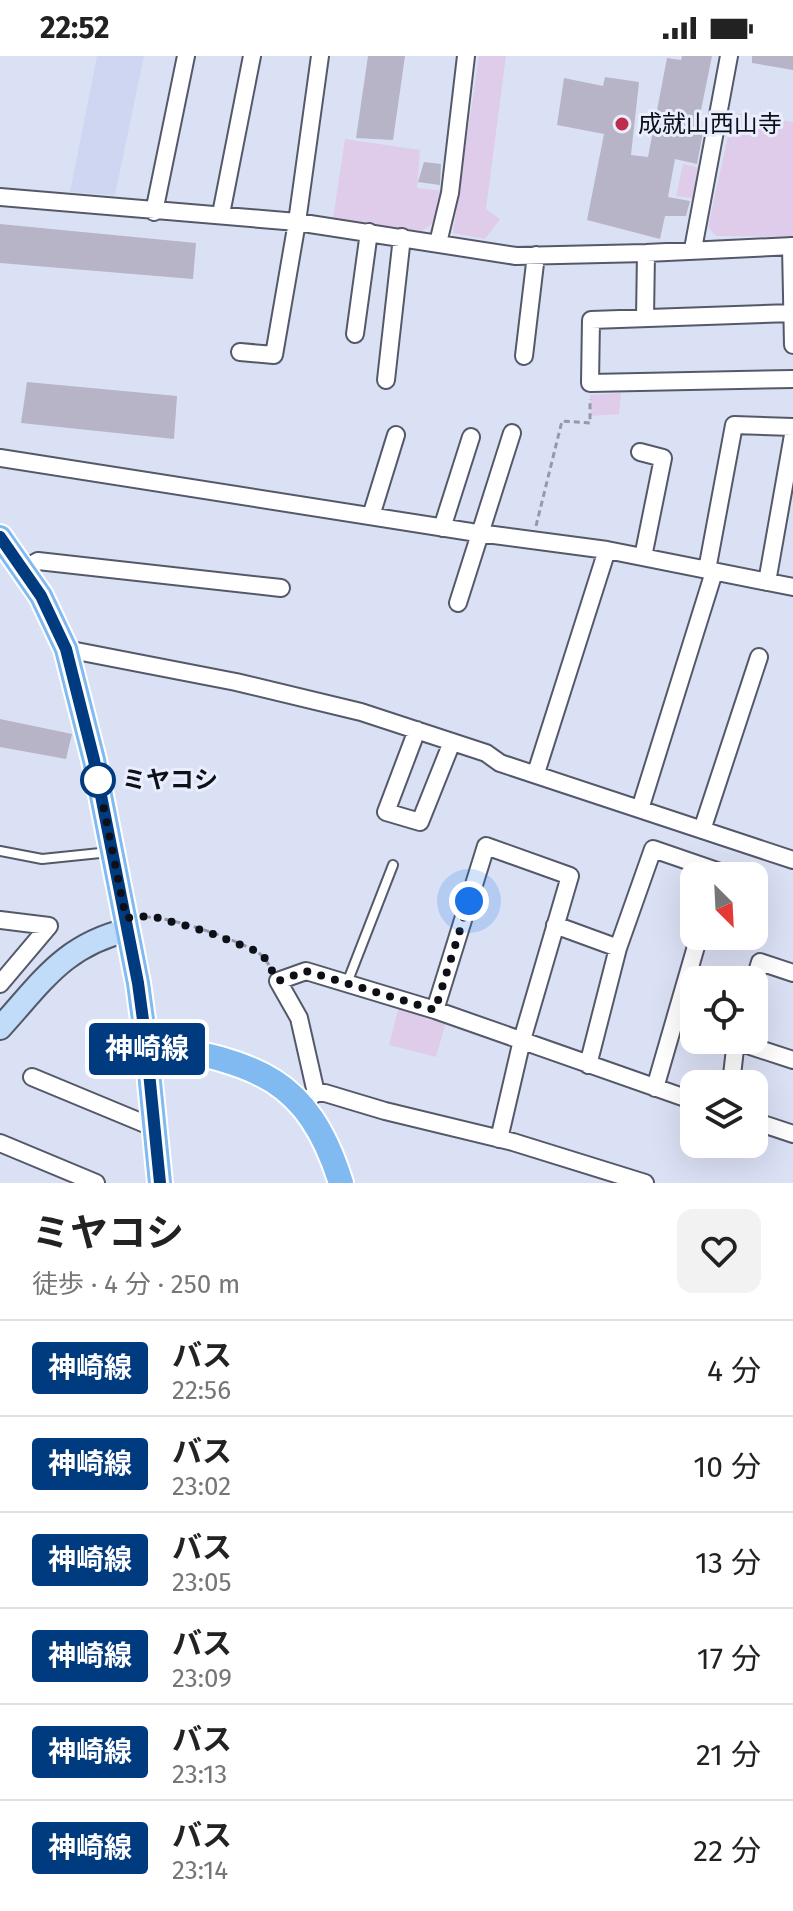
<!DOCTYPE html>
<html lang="ja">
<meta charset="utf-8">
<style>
:root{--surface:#fff;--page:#f2f2f2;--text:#222;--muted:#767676;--line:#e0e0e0}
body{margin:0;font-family:"Fira Sans","Noto Sans JP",sans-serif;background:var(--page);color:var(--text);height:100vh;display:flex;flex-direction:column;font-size:30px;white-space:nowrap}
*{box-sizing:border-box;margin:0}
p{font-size:26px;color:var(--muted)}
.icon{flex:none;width:44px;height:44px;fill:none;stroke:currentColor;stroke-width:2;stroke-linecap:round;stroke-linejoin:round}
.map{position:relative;height:1127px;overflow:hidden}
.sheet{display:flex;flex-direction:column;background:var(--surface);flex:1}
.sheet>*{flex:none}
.badge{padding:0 16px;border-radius:6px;font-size:28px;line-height:52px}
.needle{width:52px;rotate:156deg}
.controls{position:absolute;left:680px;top:806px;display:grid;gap:16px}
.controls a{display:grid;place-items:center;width:88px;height:88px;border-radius:16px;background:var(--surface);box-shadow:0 8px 32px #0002;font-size:40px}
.you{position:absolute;width:40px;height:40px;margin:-20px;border:6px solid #fff;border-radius:50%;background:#1a73e8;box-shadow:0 0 0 12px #1a73e833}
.map>.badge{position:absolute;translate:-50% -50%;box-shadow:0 0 0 4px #fff}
.round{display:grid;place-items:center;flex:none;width:84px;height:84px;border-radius:16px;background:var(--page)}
.head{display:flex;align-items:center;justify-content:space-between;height:136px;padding:0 32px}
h1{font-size:38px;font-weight:700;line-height:60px}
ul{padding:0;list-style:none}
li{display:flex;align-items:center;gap:24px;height:96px;padding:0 32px;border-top:2px solid var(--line)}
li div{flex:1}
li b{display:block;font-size:30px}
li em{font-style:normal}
li .badge{min-width:88px;font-weight:700;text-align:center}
.status{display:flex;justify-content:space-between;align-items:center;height:56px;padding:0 40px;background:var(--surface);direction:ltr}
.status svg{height:22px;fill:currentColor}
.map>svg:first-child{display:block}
.built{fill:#ced6f1}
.green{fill:#deccea}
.building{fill:#b7b4c7}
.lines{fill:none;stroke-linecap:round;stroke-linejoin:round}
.lane-casing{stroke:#54596a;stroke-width:12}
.street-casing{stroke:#54596a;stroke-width:20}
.secondary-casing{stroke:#54596a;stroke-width:26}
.primary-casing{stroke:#fff;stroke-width:28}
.path{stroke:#9599a9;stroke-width:3;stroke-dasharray:6 4;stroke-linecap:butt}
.lane{stroke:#fff;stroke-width:8}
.street{stroke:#fff;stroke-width:16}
.secondary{stroke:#c0dcf8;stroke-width:22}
.primary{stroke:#81baf1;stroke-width:24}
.line-casing{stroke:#fff;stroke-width:18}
.line{stroke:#003b80;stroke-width:12}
.walk{stroke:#0f1017;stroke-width:8;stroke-dasharray:0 14.4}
.poi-dot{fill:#be2e4c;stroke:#e9eefe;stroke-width:3}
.stop-dot{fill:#fff;stroke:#003b80;stroke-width:4}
.labels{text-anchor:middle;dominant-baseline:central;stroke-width:6;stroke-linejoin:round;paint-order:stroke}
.poi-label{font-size:24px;fill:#0f1017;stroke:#e9eefe;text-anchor:start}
.stop-label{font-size:24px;font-weight:bold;fill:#0f1017;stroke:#e9eefe;text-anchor:start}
</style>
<div class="status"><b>22:52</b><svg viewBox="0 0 49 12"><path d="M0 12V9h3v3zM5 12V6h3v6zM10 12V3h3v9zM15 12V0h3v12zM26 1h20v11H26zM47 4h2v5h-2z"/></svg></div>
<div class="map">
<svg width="793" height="1127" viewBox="0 0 793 1127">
<rect width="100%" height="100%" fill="#dbe1f5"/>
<path class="built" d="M97,0H144L115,139L70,136Z"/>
<path class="green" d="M479,0H506L486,153L500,163L485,183L453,177Z
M733,57L793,66V181L716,180L708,171Z
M345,83L420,94L417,132L443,135L432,168L422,175L333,163Z
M683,108L700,112L693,142L676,140Z
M621,337L619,358L591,360L590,339Z
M399,950L446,966L436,1001L389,989Z"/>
<path class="building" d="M368,0H405L393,84L356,82Z
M682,0H712L699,64L705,66L697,108L675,103L668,141L690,145L686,160H665L660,183L587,164L604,78L557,69L564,22L603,30L605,21L639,26L631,99L648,101L667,2L681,4Z
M752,0H793V14L752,7Z
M424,106L441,108L440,129L418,126Z
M0,168L196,187L193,223L0,207Z
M27,326L177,340L174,383L21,367Z
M0,663L72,678L66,703L0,691Z"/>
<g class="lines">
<defs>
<path id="lane" d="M0,795L42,803L110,796
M347,927L393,809"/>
<path id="street" d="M0,141L297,166L516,200L646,197L793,190
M154,156L186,0
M221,158L252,0
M438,187L450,137L466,0
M791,190L793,289
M693,193L729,0
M792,257L591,264L590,327L793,323
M645,262L646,197
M355,278L369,176
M240,296L274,299L297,166L320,0
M524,300L536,199
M386,324L402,181
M640,396L663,402L643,501
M0,402L471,476L607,494L793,531
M371,460L396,379
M442,472L471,381
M24,513L38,505L281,532
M707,514L734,369L793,371
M767,526L793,379
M458,547L512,377
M66,593L236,626L361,656L486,697L500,707L793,804
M417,674L386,756L420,766L452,686
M536,717L607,494
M640,753L714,516
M702,774L759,601
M0,864L49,870L0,928
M555,869L618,892L588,1009
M618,892L653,793L717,815L716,820
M754,926L760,906L793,917
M435,954L486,790L570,820L522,984L499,1083
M735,985L793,1004
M32,1021L155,1072
M731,1028L736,984
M655,1032L699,880
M316,1037L299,962L278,925L306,915L435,954L694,1045
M309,1042L316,1037H325L385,1055L513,1086L645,1127
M754,1065L793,1078
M0,1087L96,1127"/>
<path id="secondary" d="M0,972C42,926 64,889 128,874"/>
<path id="primary" d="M0,481L41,540L66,593L94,704L138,927L146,986L160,1127
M146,986C250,1008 306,1015 341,1127"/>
</defs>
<use href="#lane" class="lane-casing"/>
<use href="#street" class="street-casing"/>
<use href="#secondary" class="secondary-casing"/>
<use href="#primary" class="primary-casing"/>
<path class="path" d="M536,470L562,365L590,367V343
M145,861C169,860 240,884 260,898C265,902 268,907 271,913"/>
<use href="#lane" class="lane"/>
<use href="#street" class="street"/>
<use href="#secondary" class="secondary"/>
<use href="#primary" class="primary"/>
</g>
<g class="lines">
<defs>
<path id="line" d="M0,481L41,540L66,593L94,704L138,927L146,986L160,1127"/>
</defs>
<use href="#line" class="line-casing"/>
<use href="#line" class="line"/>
<path class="walk" d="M98,724L126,862L151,860L205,875L256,895L264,901L278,925L306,915L435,954L469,845"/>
</g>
<circle class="poi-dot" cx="622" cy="68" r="8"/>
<circle class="stop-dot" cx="98" cy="724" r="16"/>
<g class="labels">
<g class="poi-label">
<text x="638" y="68">成就山西山寺</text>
</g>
<g class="stop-label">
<text x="122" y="724">ミヤコシ</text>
</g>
</g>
</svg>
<div class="controls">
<a><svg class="needle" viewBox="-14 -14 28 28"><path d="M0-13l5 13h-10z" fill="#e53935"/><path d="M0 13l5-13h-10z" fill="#767676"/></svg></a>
<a><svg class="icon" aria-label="locate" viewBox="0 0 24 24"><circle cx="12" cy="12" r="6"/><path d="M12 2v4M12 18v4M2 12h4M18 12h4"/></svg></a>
<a><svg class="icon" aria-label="layers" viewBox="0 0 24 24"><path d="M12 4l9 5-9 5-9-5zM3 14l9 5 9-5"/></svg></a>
</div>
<div class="you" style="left:469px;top:845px"></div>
<b class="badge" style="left:147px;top:993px;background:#003b80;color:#fff">神崎線</b>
</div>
<section class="sheet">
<div class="head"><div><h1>ミヤコシ</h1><p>徒歩 · 4 分 · 250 m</p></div><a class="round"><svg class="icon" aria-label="heart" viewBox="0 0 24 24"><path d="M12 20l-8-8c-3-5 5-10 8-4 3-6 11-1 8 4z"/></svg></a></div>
<ul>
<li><span class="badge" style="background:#003b80;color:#fff">神崎線</span><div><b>バス</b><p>22:56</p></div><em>4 分</em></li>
<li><span class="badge" style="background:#003b80;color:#fff">神崎線</span><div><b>バス</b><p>23:02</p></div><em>10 分</em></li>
<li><span class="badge" style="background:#003b80;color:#fff">神崎線</span><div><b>バス</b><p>23:05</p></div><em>13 分</em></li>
<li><span class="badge" style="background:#003b80;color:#fff">神崎線</span><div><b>バス</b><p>23:09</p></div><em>17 分</em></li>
<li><span class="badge" style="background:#003b80;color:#fff">神崎線</span><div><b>バス</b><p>23:13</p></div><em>21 分</em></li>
<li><span class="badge" style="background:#003b80;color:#fff">神崎線</span><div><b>バス</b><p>23:14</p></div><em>22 分</em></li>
</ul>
</section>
